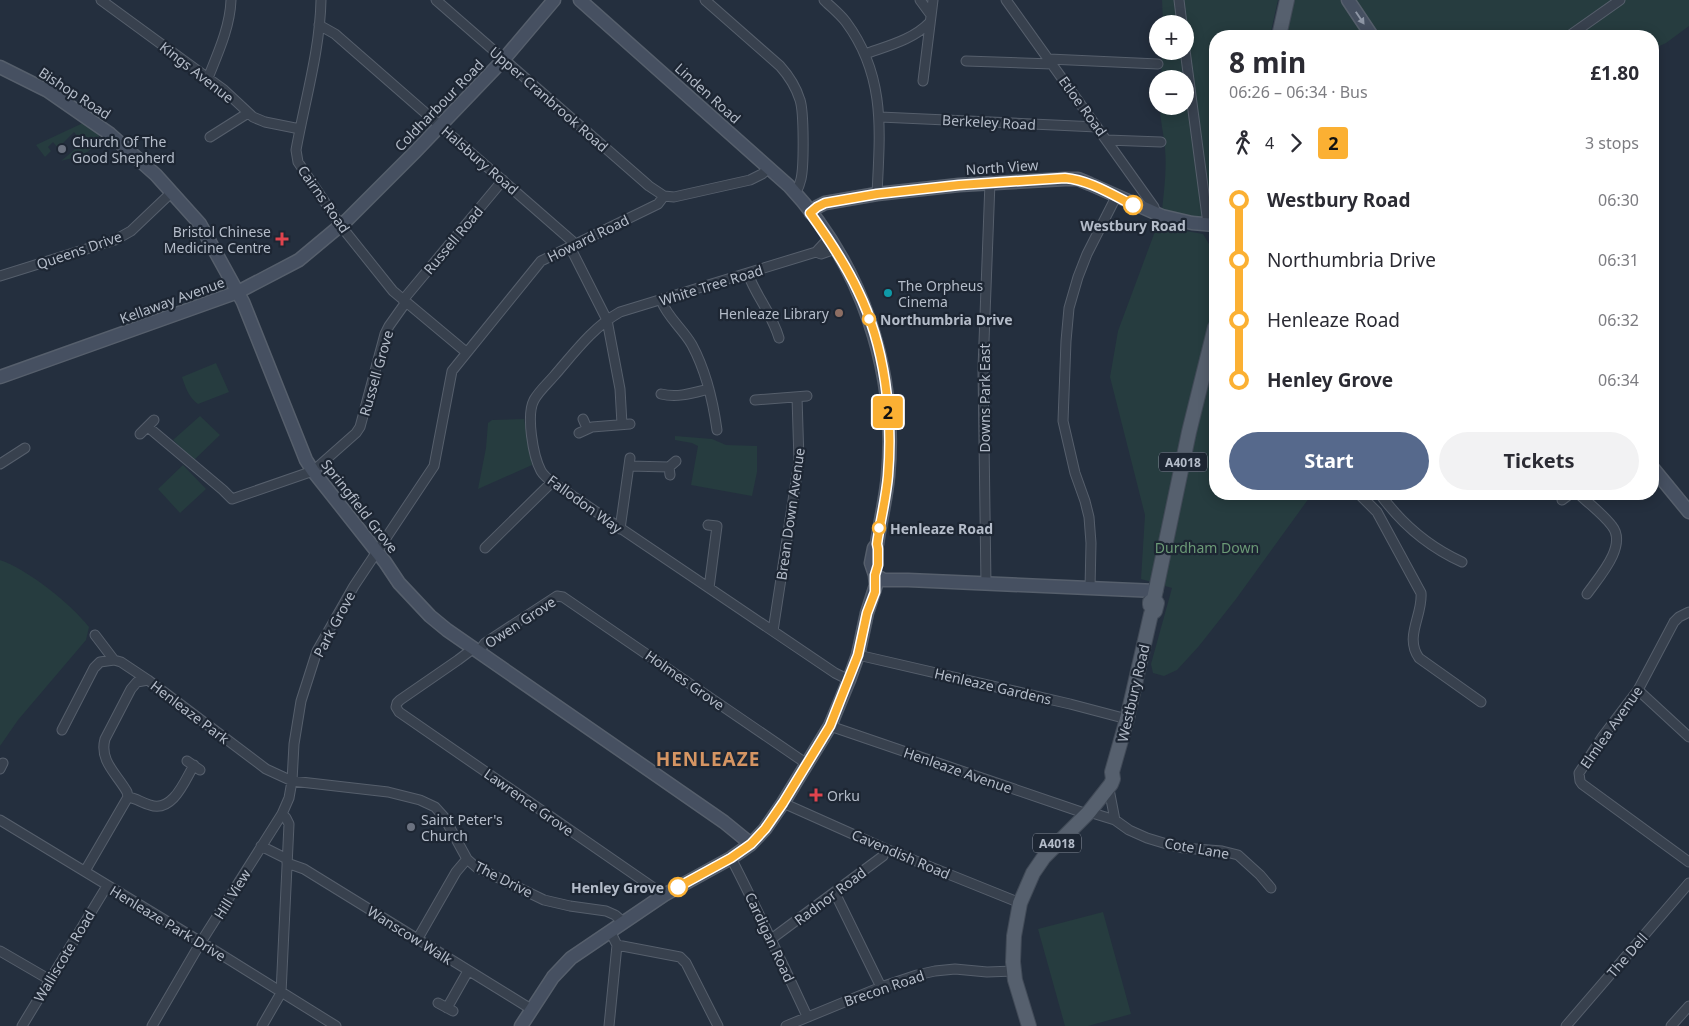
<!DOCTYPE html>
<meta charset="utf-8">
<style>
:root{--surface:#fff;--page:#f2f2f3;--text:#2b2b33;--muted:#7c7c81;--accent:#56698c}
body{margin:0;font-family:"Noto Sans",sans-serif;background:var(--page);color:var(--text);height:100vh;display:flex;flex-direction:column;font-size:19px;white-space:nowrap}
*{box-sizing:border-box;margin:0}
p{font-size:16px;color:var(--muted)}
.icon{flex:none;width:28px;height:28px;fill:none;stroke:currentColor;stroke-width:2;stroke-linecap:round;stroke-linejoin:round}
.map{position:relative;flex:1;overflow:hidden}
.side{position:absolute;left:1209px;top:30px;width:450px;height:470px;display:flex;flex-direction:column;background:var(--surface);border-radius:20px;box-shadow:0 2px 12px #0003}
.side>*{flex:none}
.badge{padding:0 10px;border-radius:4px;font-size:18px;line-height:32px}
.buttons{position:absolute;left:1149px;top:15px;display:grid;gap:10px}
.buttons a{display:grid;place-items:center;width:45px;height:45px;border-radius:50%;background:var(--surface);box-shadow:0 2px 12px #0003;font-size:25px}
.map>.badge{position:absolute;translate:-50% -50%;box-shadow:0 0 0 2px #fff}
.legs{display:flex;align-items:center;gap:8px;height:55px;padding:0 20px;font-size:16px}
.legs p{margin-inline-start:auto}
.headline{display:flex;align-items:center;justify-content:space-between;height:85px;padding:0 20px}
h1{font-size:28px;font-weight:700;line-height:38px}
.primary-button{display:flex;gap:10px;margin-top:auto;padding:10px 20px}
.primary-button a{flex:1;height:58px;border-radius:30px;background:var(--accent);color:#fff;font-size:20px;font-weight:700;line-height:58px;text-align:center}
.primary-button a+a{background:var(--page);color:var(--text)}
ul{padding:0 20px;list-style:none}
li{display:flex;align-items:center;gap:18px;height:60px;font-size:19px}
li i{display:grid;place-items:center;width:8px;height:100%;margin:0 6px;background:currentColor}
li i::after{content:'';width:12px;height:12px;margin:-6px;border:4px solid;border-radius:50%;background:var(--surface)}
li p{margin-inline-start:auto}
li:first-child i{background:linear-gradient(#0000 50%,currentColor 0)}
li:last-child i{background:linear-gradient(currentColor 50%,#0000 0)}
.map>svg:first-child{display:block}
.green{fill:#263c3f}
.lines{fill:none;stroke-linecap:round;stroke-linejoin:round}
.street-casing{stroke:#565f6c;stroke-width:11}
.secondary-casing{stroke:#565f6c;stroke-width:15}
.primary-casing{stroke:#414a57;stroke-width:16}
.street{stroke:#38414e;stroke-width:9}
.secondary{stroke:#465061;stroke-width:12}
.primary{stroke:#56606e;stroke-width:14}
.oneway{fill:#8e96a5}
.line-1-casing{stroke:#fff;stroke-width:11}
.line-1{stroke:#fbb033;stroke-width:8}
.worship-dot{fill:#6b7280;stroke:#1d2633;stroke-width:2}
.stop-1-dot{fill:#fff;stroke:#fbb033;stroke-width:2.5}
.health-dot{fill:#e0444e;stroke:#1d2633;stroke-width:2}
.culture-dot{fill:#0f9aa8;stroke:#1d2633;stroke-width:2}
.education-dot{fill:#8d6e63;stroke:#1d2633;stroke-width:2}
.labels{text-anchor:middle;dominant-baseline:central;stroke-width:4.5;stroke-linejoin:round;paint-order:stroke}
.shield{fill:#1d2633;stroke:#878f9c;stroke-width:1}
.shield-label{font-size:12px;font-weight:bold;fill:#b4bcc9}
.street-label{font-size:14px;fill:#b4bcc9;stroke:#1d2633}
.poi-label{font-size:14px;fill:#b4bcc9;stroke:#1d2633;text-anchor:start}
.stop-label{font-size:14px;font-weight:bold;fill:#b4bcc9;stroke:#1d2633;text-anchor:start}
.park-label{font-size:14px;fill:#6b9a76;stroke:#1d2633}
.district-label{font-size:19px;font-weight:bold;letter-spacing:1px;fill:#d59563;stroke:#1d2633}
</style>
<div class="map">
<svg width="1689" height="1026" viewBox="0 0 1689 1026">
<rect width="100%" height="100%" fill="#242f3e"/>
<path class="green" d="M1162,0H1278L1270,36H1215V222L1162,211C1164,190 1167,169 1165,149C1164,134 1160,121 1160,106H1185V79H1161L1162,51H1185V24H1163Z
M1292,0H1689V26L1666,43L1653,49L1652,36H1285Z
M83,123L97,133L100,138C90,155 79,156 61,161L80,145L82,146L84,144L74,132L58,148L53,142L48,147L51,151L45,157L36,145Z
M1157,226L1203,234L1215,254V494H1312L1236,599L1199,646L1177,670L1164,676L1153,673L1151,664L1172,588L1141,579L1145,515L1110,377L1118,331Z
M216,363L229,392L198,404C189,398 185,386 182,377Z
M200,416L220,435L194,460L173,440Z
M524,419L532,465L478,489L486,448L488,423L492,420Z
M675,436L712,439L726,445L757,446V472L752,496L691,485L698,446L692,443L675,440Z
M183,465L206,489L180,513L158,489Z
M0,560C27,569 71,604 89,627L86,640L18,720L0,746Z
M1103,912L1131,1014L1088,1026H1065L1038,929Z"/>
<g class="lines">
<defs>
<path id="street" d="M101,0L224,90L253,117L265,122L300,129
M321,0C320,50 305,100 296,150L298,162L341,226L393,291L466,352
M436,0L649,186L664,196L674,197L750,180L762,174L769,168
M705,0L780,66C789,76 796,87 800,100C804,112 804,166 801,179C800,184 798,189 795,194
M824,0C831,7 840,14 846,22C886,76 880,131 877,194
M920,0L931,15
M1006,0L1154,207L1156,215
M1179,0L1182,24
M319,25L335,34L572,241L575,245
M1569,36L1620,0
M1185,50L1208,224
M865,54C887,46 913,40 930,22
M1049,59L1158,64
M966,61L1052,64
M208,78C218,53 230,27 231,0
M923,81L933,0
M880,117L1097,127
M210,137L248,113
M1107,140L1161,142
M570,247L607,320L620,389L622,424
M835,249L821,254L816,252L620,312C593,327 574,353 554,376C548,383 539,391 534,400C526,415 533,456 541,471C544,476 548,479 552,482L835,673L849,680
M816,252L828,239
M748,274C756,296 772,314 779,338
M0,276L115,240L131,231L172,192
M403,300L503,180
M661,300C667,317 683,329 692,345C706,371 713,401 717,430
M661,394C678,398 693,393 709,389
M755,400L807,396
M583,419L587,428
M148,427L223,490L232,499L313,471L356,433L360,427L385,334L389,326L406,302
M579,433L592,427L630,424
M140,434L154,420
M0,464L25,448
M629,466L669,467
M670,475L669,467L676,461
M1359,494L1377,512L1421,593C1423,615 1404,637 1419,658L1481,702
M1380,494C1401,523 1429,547 1462,562
M1579,494C1589,504 1603,514 1612,526C1628,546 1598,578 1587,594
M1562,500L1570,494
M708,525L717,526L709,588
M620,529L630,458
M485,548L552,482
M986,584L983,368L990,182
M1090,588L1091,543L1089,517L1085,501L1075,473L1063,421L1066,341L1069,308L1078,277L1087,254L1116,197
M1689,612L1679,617L1674,622L1638,690L1603,736L1579,773L1580,781L1582,784L1689,862
M773,631L799,461L797,397
M95,635L114,660L121,662L148,680L266,769L292,781L388,792L420,800L435,807L444,817L467,859L476,867L544,900L570,906L606,911L615,915L623,922
M474,648L458,660L400,700L397,703L396,707L399,712L664,895
M479,651L485,643L557,596L563,597L807,764
M858,655L1070,704L1127,719
M1638,690L1689,737
M830,726L1087,814
M62,730L94,668L100,662L114,660
M187,761L200,770
M0,769L3,763
M1109,789L1115,820
M128,797C136,798 142,803 150,805C173,813 185,780 194,765
M783,803L886,849L1020,903
M1089,812L1115,820L1129,830L1147,838L1170,845L1183,848L1222,851L1238,855L1260,875L1271,888
M0,820L201,942L336,1026
M261,846L287,859
M731,858C758,910 782,963 807,1016
M287,863L304,869L531,1009
M85,871L128,797L127,792C117,774 99,761 105,739L131,689L137,682L148,680
M835,893L881,987
M417,940L456,872L467,859
M770,940L883,856L886,849
M617,945L680,957L686,963L718,1026
M0,951L50,980
M438,1003L453,1011
M447,1008L468,971
M22,1026L107,886
M152,1026L201,942L282,814L289,798L292,781L294,744L301,701L317,651L354,586L434,466L452,371L541,261L658,204L664,196
M262,1026L281,993L289,824L286,818L282,814
M609,1026L617,945L610,931
M786,1026L881,987L917,975L935,971L955,969L987,972L1014,971
M1566,1026L1689,883
M1671,1026L1689,1006"/>
<path id="secondary" d="M1348,0L1372,36
M0,67L48,91L110,134L156,175L200,224L243,302L306,460L313,471L385,562L399,583L430,616L447,630L724,822L751,844
M811,213L817,207L825,203L877,194L959,185L1065,179H1078L1090,184L1162,216L1192,223L1215,225
M0,377L238,292L299,260L347,220L415,152L504,59L554,0
M1652,467L1689,512
M875,575L884,580H908L1156,591
M521,1026L553,977L571,958L664,895L731,858L751,844L765,829L783,803L830,726L849,680L858,655L867,613L876,585L875,575L871,563L874,548L877,544C880,522 886,499 888,476C898,371 861,263 789,186L580,0"/>
<path id="primary" d="M1279,36L1287,0
M1150,605V602L1154,599L1189,432L1215,327
M1029,1026L1015,980L1013,962L1014,936L1020,903L1033,873L1044,857L1089,812L1111,784L1113,779L1112,772L1127,719L1151,614L1155,611L1157,603L1154,599"/>
</defs>
<use href="#street" class="street-casing"/>
<use href="#secondary" class="secondary-casing"/>
<use href="#primary" class="primary-casing"/>
<use href="#street" class="street"/>
<use href="#secondary" class="secondary"/>
<use href="#primary" class="primary"/>
</g>
<defs><path id="oneway-solid" d="M-6-.8H1V-3.2L6.5 0L1 3.2V.8H-6Z" transform="scale(1.25)"/></defs>
<use class="oneway" href="#oneway-solid" transform="translate(1360 18) rotate(56)"/>
<g class="lines">
<defs>
<path id="line-1" d="M678,887L731,858L751,844L765,829L783,803L830,726L858,655L867,613L875,592V575L878,565V549L877,544C880,522 886,499 888,476C893,415 885,346 858,291C845,263 828,238 810,213L817,207L825,203L877,194L959,185L1065,178C1089,180 1111,194 1133,205"/>
</defs>
<use href="#line-1" class="line-1-casing"/>
<use href="#line-1" class="line-1"/>
</g>
<g class="worship-dot">
<circle cx="62" cy="149" r="5"/>
<circle cx="411" cy="827" r="5"/>
</g>
<g class="stop-1-dot">
<circle cx="1133" cy="205" r="9"/>
<circle cx="869" cy="319" r="6"/>
<circle cx="879" cy="528" r="6"/>
<circle cx="678" cy="887" r="9"/>
</g>
<g class="health-dot">
<path d="M279.5 231.5h5v5h5v5h-5v5h-5v-5h-5v-5h5z"/>
<path d="M813.5 787.5h5v5h5v5h-5v5h-5v-5h-5v-5h5z"/>
</g>
<circle class="culture-dot" cx="888" cy="293" r="5"/>
<circle class="education-dot" cx="839" cy="313" r="5"/>
<g class="labels">
<g class="shield">
<rect x="1159" y="452.5" width="48" height="19" rx="4"/>
<rect x="1033" y="833.5" width="48" height="19" rx="4"/>
</g>
<g class="shield-label">
<text x="1183" y="462">A4018</text>
<text x="1057" y="843">A4018</text>
</g>
<g class="street-label">
<text transform="translate(197 72) rotate(38)">Kings Avenue</text>
<text transform="translate(75 93) rotate(33)">Bishop Road</text>
<text transform="translate(708 93) rotate(42)">Linden Road</text>
<text transform="translate(549 99) rotate(41)">Upper Cranbrook Road</text>
<text transform="translate(439 105) rotate(-46)">Coldharbour Road</text>
<text transform="translate(1083 106) rotate(54)">Etloe Road</text>
<text transform="translate(989 122) rotate(3)">Berkeley Road</text>
<text transform="translate(480 160) rotate(41)">Halsbury Road</text>
<text transform="translate(1002 167) rotate(-4)">North View</text>
<text transform="translate(324 199) rotate(55)">Cairns Road</text>
<text transform="translate(588 238) rotate(-26)">Howard Road</text>
<text transform="translate(453 240) rotate(-50)">Russell Road</text>
<text transform="translate(79 250) rotate(-19)">Queens Drive</text>
<text transform="translate(711 285) rotate(-17)">White Tree Road</text>
<text transform="translate(172 300) rotate(-20)">Kellaway Avenue</text>
<text transform="translate(376 373) rotate(-74)">Russell Grove</text>
<text transform="translate(984 398) rotate(-90)">Downs Park East</text>
<text transform="translate(585 504) rotate(36)">Fallodon Way</text>
<text transform="translate(360 506) rotate(52)">Springfield Grove</text>
<text transform="translate(790 514) rotate(-82)">Brean Down Avenue</text>
<text transform="translate(520 622) rotate(-33)">Owen Grove</text>
<text transform="translate(334 624) rotate(-62)">Park Grove</text>
<text transform="translate(685 680) rotate(35)">Holmes Grove</text>
<text transform="translate(993 686) rotate(13)">Henleaze Gardens</text>
<text transform="translate(1133 693) rotate(-77)">Westbury Road</text>
<text transform="translate(190 712) rotate(37)">Henleaze Park</text>
<text transform="translate(1611 727) rotate(-55)">Elmlea Avenue</text>
<text transform="translate(958 770) rotate(19)">Henleaze Avenue</text>
<text transform="translate(529 802) rotate(35)">Lawrence Grove</text>
<text transform="translate(1197 848) rotate(10)">Cote Lane</text>
<text transform="translate(901 854) rotate(23)">Cavendish Road</text>
<text transform="translate(504 879) rotate(27)">The Drive</text>
<text transform="translate(232 894) rotate(-58)">Hill View</text>
<text transform="translate(830 896) rotate(-37)">Radnor Road</text>
<text transform="translate(168 923) rotate(31)">Henleaze Park Drive</text>
<text transform="translate(410 935) rotate(32)">Wanscow Walk</text>
<text transform="translate(770 937) rotate(65)">Cardigan Road</text>
<text transform="translate(1627 955) rotate(-49)">The Dell</text>
<text transform="translate(64 956) rotate(-59)">Walliscote Road</text>
<text transform="translate(884 988) rotate(-19)">Brecon Road</text>
</g>
<g class="poi-label">
<text x="72" y="141">Church Of The<tspan x="72" dy="16">Good Shepherd</tspan></text>
<text x="271" y="231" text-anchor="end">Bristol Chinese<tspan x="271" dy="16">Medicine Centre</tspan></text>
<text x="898" y="285">The Orpheus<tspan x="898" dy="16">Cinema</tspan></text>
<text x="829" y="313" text-anchor="end">Henleaze Library</text>
<text x="827" y="795">Orku</text>
<text x="421" y="819">Saint Peter's<tspan x="421" dy="16">Church</tspan></text>
</g>
<g class="stop-label">
<text x="1133" y="225" text-anchor="middle">Westbury Road</text>
<text x="880" y="319">Northumbria Drive</text>
<text x="890" y="528">Henleaze Road</text>
<text x="664" y="887" text-anchor="end">Henley Grove</text>
</g>
<g class="park-label">
<text x="1207" y="547">Durdham Down</text>
</g>
<g class="district-label">
<text x="708" y="759">HENLEAZE</text>
</g>
</g>
</svg>
<div class="buttons">
<a>+</a>
<a>−</a>
</div>
<b class="badge" style="left:888px;top:412px;background:#fbb033;color:#111">2</b>
<section class="side">
<div class="headline"><div><h1>8 min</h1><p>06:26 – 06:34 · Bus</p></div><b>£1.80</b></div>
<div class="legs"><svg class="icon" aria-label="walk" viewBox="0 0 24 24"><circle cx="13" cy="4" r="2"/><path d="M13 8l-2 6 4 7M11 14l-3 7M7 12l3-4h3l4 4"/></svg>4<svg class="icon" aria-label="forward" viewBox="0 0 24 24"><path d="M9 5l7 7-7 7"/></svg><b class="badge" style="background:#fbb033;color:#111">2</b><p>3 stops</p></div>
<ul>
<li><i style="color:#fbb033"></i><b>Westbury Road</b><p>06:30</p></li>
<li><i style="color:#fbb033"></i><span>Northumbria Drive</span><p>06:31</p></li>
<li><i style="color:#fbb033"></i><span>Henleaze Road</span><p>06:32</p></li>
<li><i style="color:#fbb033"></i><b>Henley Grove</b><p>06:34</p></li>
</ul>
<div class="primary-button"><a>Start</a><a>Tickets</a></div>
</section>
</div>
